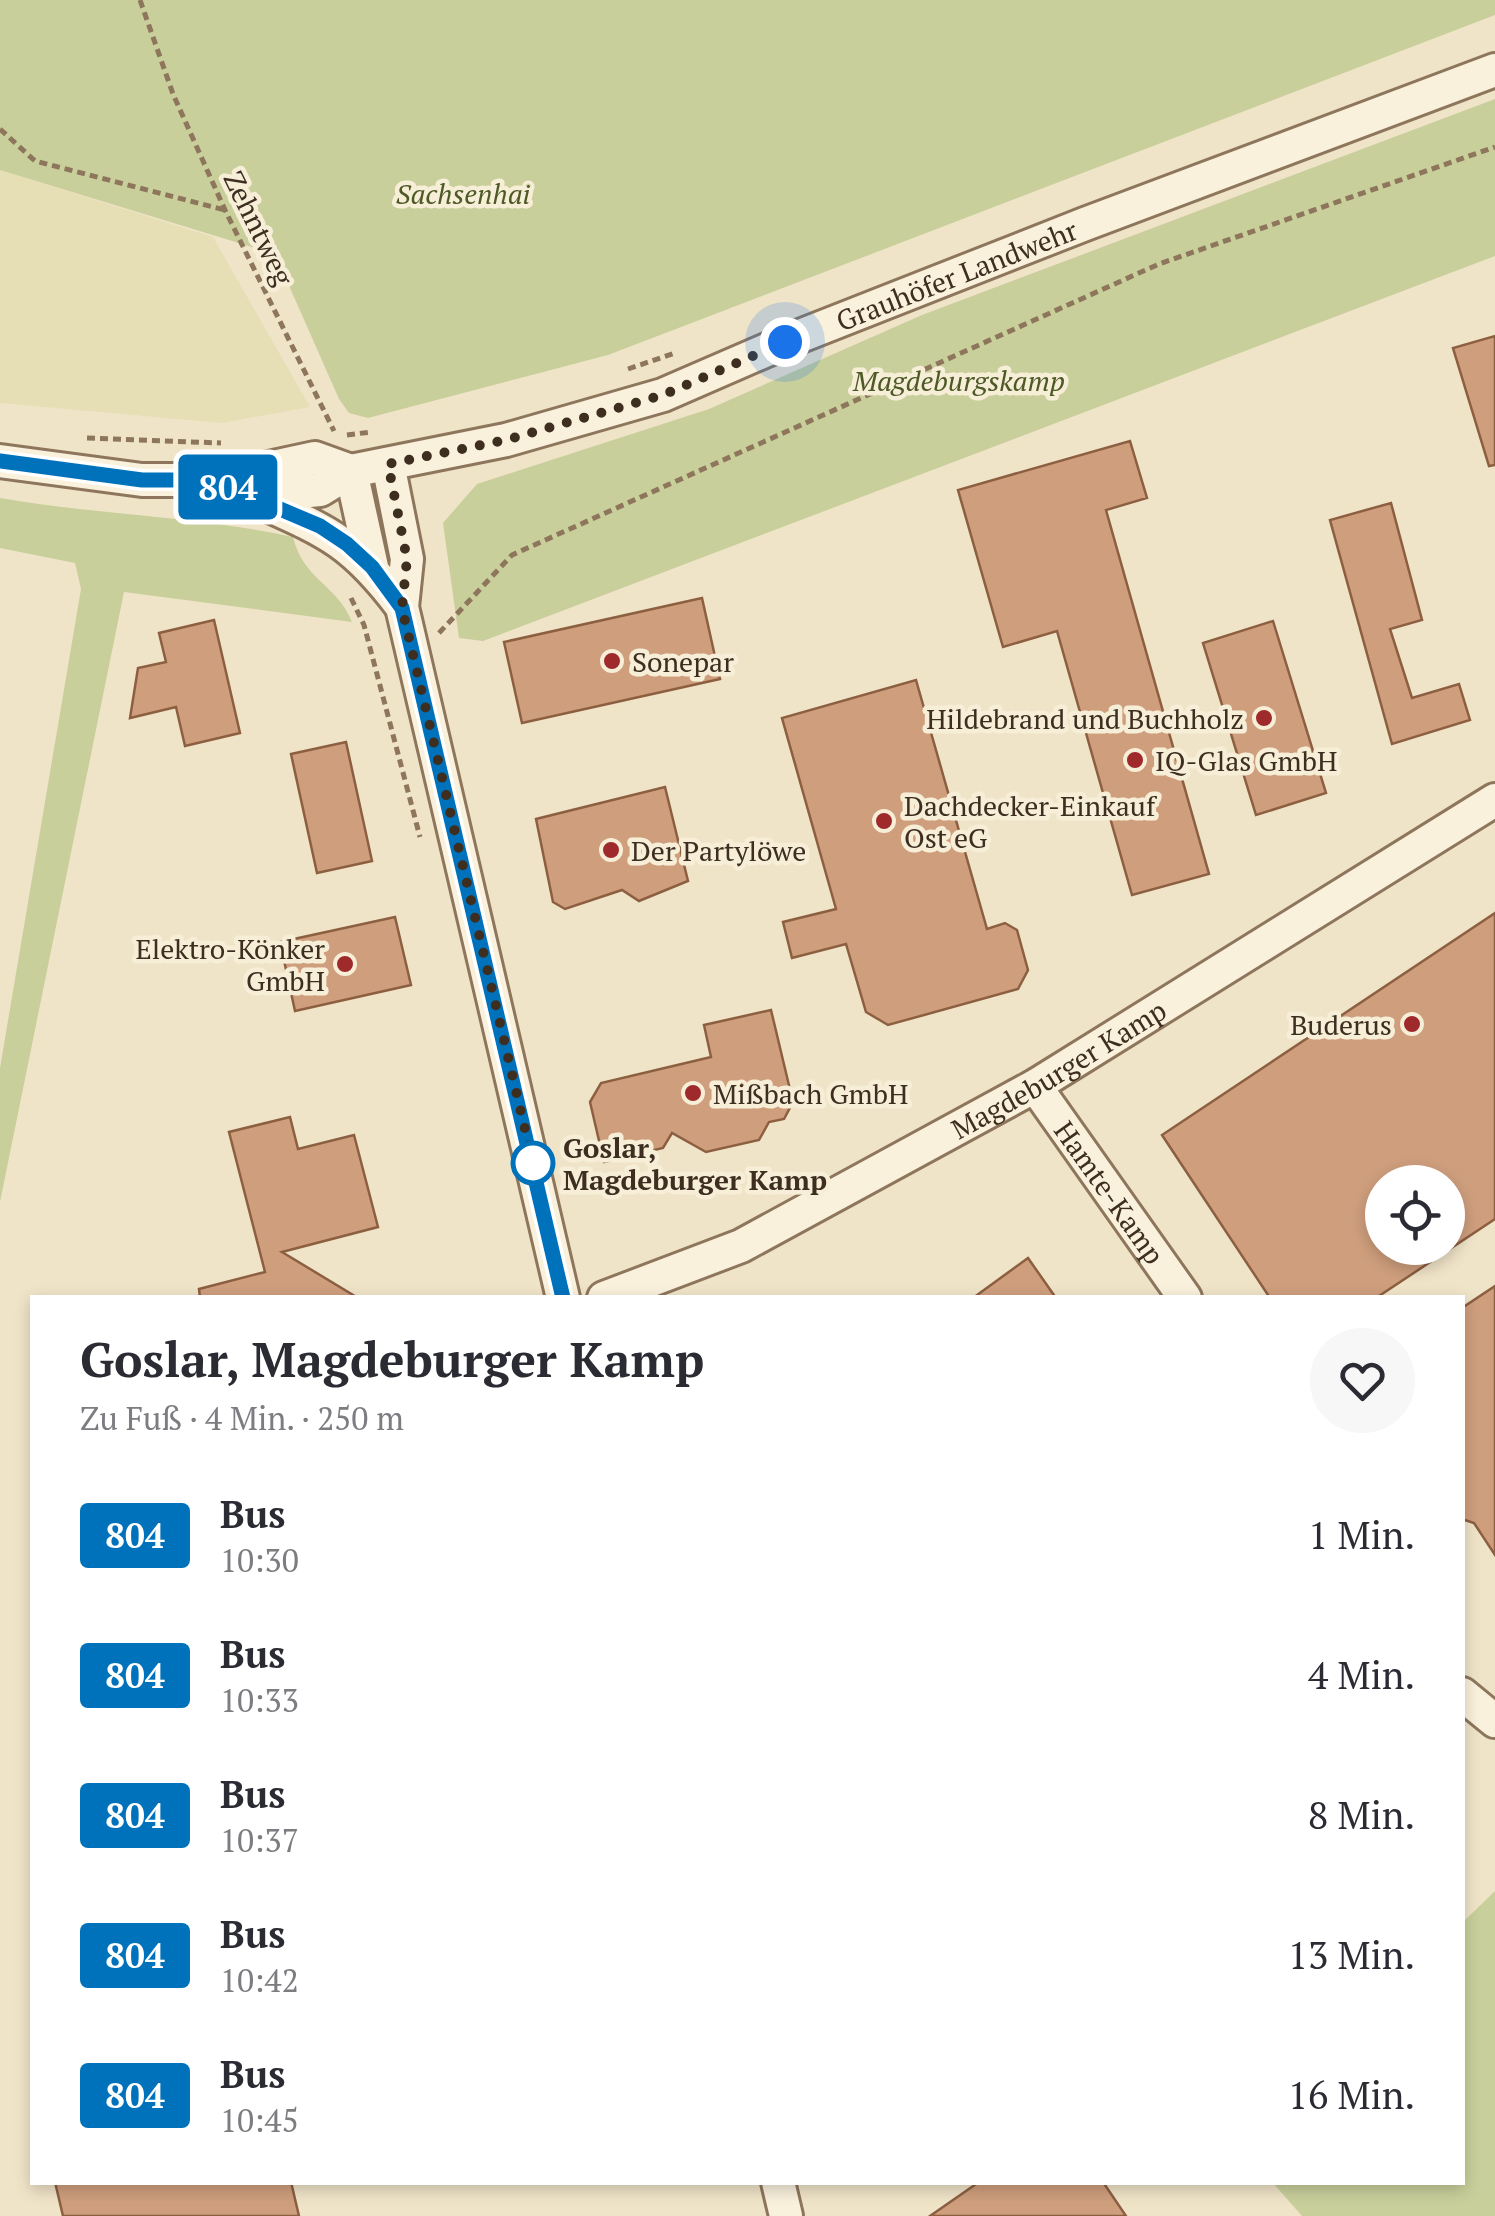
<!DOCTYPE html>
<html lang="de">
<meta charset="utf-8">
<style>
:root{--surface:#fff;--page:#f7f7f7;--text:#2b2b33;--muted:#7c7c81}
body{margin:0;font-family:"PT Serif",serif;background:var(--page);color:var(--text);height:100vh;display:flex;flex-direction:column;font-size:38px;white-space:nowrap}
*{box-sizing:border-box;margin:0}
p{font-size:32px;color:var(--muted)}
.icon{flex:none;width:55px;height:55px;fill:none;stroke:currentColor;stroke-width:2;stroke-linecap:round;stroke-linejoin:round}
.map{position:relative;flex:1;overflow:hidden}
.details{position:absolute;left:30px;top:1295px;width:1435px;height:890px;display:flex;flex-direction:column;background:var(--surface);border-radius:0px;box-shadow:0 5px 15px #0003}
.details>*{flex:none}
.badge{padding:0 20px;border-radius:8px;font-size:35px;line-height:65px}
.controls{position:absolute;left:1365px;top:1165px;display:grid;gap:20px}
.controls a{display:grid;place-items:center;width:100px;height:100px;border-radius:50%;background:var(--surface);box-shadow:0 5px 15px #0003;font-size:50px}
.you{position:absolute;width:50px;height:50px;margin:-25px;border:8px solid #fff;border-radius:50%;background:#1a73e8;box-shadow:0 0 0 15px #1a73e833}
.map>.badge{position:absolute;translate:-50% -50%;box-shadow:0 0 0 5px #fff}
.round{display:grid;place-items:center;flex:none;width:105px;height:105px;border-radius:52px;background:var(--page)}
.overview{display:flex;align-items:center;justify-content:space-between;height:170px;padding:0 50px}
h1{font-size:48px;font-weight:700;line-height:75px}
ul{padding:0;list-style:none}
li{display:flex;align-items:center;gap:30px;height:140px;padding:0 50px}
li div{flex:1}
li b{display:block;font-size:38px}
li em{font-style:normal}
li .badge{min-width:110px;font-weight:700;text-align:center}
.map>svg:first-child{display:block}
.farmland{fill:#e6deb5}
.green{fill:#c9cf9b}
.building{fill:#cf9f7d;stroke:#8d5f41;stroke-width:2.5;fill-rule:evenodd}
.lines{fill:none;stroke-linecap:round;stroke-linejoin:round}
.minor-casing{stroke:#8d765c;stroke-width:38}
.path{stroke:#8d765c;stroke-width:5;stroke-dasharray:8 5;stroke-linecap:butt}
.minor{stroke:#faf1dc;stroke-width:32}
.line-casing{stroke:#fff;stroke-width:22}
.line{stroke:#0072bc;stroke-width:15}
.walk{stroke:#3d2e20;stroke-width:10;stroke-dasharray:0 18}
.poi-dot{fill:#9e2a2b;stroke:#f7eed8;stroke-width:4}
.stop-dot{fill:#fff;stroke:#0072bc;stroke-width:5}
.labels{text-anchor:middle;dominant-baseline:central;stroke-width:9;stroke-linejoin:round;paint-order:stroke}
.park-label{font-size:28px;font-style:italic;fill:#4d5a26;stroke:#f7eed8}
.street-label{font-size:28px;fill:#3d2e20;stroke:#f7eed8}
.poi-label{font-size:28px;fill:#3d2e20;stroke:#f7eed8;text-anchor:start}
.stop-label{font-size:28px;font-weight:bold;fill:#3d2e20;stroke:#f7eed8;text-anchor:start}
</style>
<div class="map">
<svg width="1495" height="2216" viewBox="0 0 1495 2216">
<rect width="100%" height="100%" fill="#f0e4c8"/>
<path class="farmland" d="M0,170L213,237L310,407L222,423L0,403Z"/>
<path class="green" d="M0,0H1495V15L608,355L368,418L349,413L339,399L275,254L0,170Z
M1495,99V256L483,641L459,638L443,523L477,484L709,409L922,315Z
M0,498C97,515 197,516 293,537C304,581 337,584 352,622L124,592L0,1202V1068L81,589L75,563L0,548Z
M1495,1891V2216H1302L1273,2183L1462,2182L1463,1922Z"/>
<path class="building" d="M1495,336V465L1489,466L1453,348Z
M1130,441L1147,498L1106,510L1209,874L1132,895L1057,631L1003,647L958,490Z
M1391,503L1422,620L1390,629L1412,698L1459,684L1470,720L1392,744L1330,520Z
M702,598L720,679L522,723L504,642Z
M214,620L240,733L185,746L176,707L130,718L138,668L166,662L159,633Z
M1273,621L1326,793L1256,815L1203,643Z
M916,680L987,929L1005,923L1017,930L1028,970L1018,989L888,1025L866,1012L846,944L792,958L783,922L836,909L782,718Z
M346,742L372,861L317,873L291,754Z
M665,787L688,881L639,901L622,890L565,909L553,902L536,819Z
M1495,913V1219L1376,1298H1270L1162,1135ZM1382,1182H1448V1248H1382Z
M395,917L411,985L295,1011L280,942Z
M771,1010L793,1102L784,1119L769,1122L759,1140L706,1152L672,1133L663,1148L604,1162L590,1102L601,1083L711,1057L704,1025Z
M290,1117L298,1149L354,1135L378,1227L282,1252L358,1298H200L199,1289L265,1272L229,1132Z
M1028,1258L1056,1298H973Z
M1495,1286V1555L1474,1523L1462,1519V1308Z
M55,2182H291L299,2216H63Z
M979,2182H1103L1126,2216H930Z"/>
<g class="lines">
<defs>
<g id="minor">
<path id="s1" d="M0,461L142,480H213L276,494L320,490L351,471L506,440L663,395L785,342L1085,224L1495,70"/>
<path d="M388,464L407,559L402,607L563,1298"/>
<path d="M351,471L372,567"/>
<path d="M222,478L315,458L351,471"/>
<path d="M252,498C326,531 352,540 402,607"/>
<path id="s2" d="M1035,1086L1185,1298"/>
<path id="s3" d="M604,1298L741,1246L1035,1086L1495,800"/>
<path d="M1462,1694L1495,1721"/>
<path d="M778,2182L786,2216"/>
</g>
</defs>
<use href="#minor" class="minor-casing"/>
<path class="path" d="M140,0L173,94L225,210L334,431
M0,129L35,161L225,210
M628,369L675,353
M347,435L371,432
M87,438L221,443
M351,598L364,625L420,837
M439,633L512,555L1159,264L1495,147"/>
<use href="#minor" class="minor"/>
</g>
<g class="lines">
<defs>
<path id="line" d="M0,461L142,480H212L320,526L347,544L372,567L402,608L563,1298"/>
</defs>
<use href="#line" class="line-casing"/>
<use href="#line" class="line"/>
<path class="walk" d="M533,1163L402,608L407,559L388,464L506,440L663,395L785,342"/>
</g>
<g class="poi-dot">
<circle cx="612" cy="661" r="10"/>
<circle cx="1264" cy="718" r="10"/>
<circle cx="1135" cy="760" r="10"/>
<circle cx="884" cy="821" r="10"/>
<circle cx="611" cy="850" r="10"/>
<circle cx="345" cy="964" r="10"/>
<circle cx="1412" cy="1024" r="10"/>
<circle cx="693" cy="1093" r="10"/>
</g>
<circle class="stop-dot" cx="533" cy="1163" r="20"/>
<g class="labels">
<g class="park-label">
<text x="463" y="193">Sachsenhai</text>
<text x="959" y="380">Magdeburgskamp</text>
</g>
<g class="street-label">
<text transform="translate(259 228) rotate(64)">Zehntweg</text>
<text stroke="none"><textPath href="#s1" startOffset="998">Grauhöfer Landwehr</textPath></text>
<text stroke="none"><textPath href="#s3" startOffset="510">Magdeburger Kamp</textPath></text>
<text stroke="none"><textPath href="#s2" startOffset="130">Hamte-Kamp</textPath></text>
</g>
<g class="poi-label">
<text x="632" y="661">Sonepar</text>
<text x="1244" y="718" text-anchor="end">Hildebrand und Buchholz</text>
<text x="1155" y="760">IQ-Glas GmbH</text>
<text x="904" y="805">Dachdecker-Einkauf<tspan x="904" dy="32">Ost eG</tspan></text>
<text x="631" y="850">Der Partylöwe</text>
<text x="325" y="948" text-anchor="end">Elektro-Könker<tspan x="325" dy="32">GmbH</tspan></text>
<text x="1392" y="1024" text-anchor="end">Buderus</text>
<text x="713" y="1093">Mißbach GmbH</text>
</g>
<g class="stop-label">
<text x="563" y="1147">Goslar,<tspan x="563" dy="32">Magdeburger Kamp</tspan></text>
</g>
</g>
</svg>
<div class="controls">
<a><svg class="icon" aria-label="locate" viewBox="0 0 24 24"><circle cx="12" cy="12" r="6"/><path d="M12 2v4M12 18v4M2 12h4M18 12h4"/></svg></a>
</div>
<div class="you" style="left:785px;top:342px"></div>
<b class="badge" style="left:228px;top:487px;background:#0072bc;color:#fff">804</b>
<section class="details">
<div class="overview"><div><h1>Goslar, Magdeburger Kamp</h1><p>Zu Fuß · 4 Min. · 250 m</p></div><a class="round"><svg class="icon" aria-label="heart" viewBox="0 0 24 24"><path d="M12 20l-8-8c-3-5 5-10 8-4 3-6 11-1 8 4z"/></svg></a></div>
<ul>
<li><span class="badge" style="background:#0072bc;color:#fff">804</span><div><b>Bus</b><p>10:30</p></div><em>1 Min.</em></li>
<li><span class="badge" style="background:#0072bc;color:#fff">804</span><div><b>Bus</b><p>10:33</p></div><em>4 Min.</em></li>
<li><span class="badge" style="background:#0072bc;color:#fff">804</span><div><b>Bus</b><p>10:37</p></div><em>8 Min.</em></li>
<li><span class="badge" style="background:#0072bc;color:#fff">804</span><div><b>Bus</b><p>10:42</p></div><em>13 Min.</em></li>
<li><span class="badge" style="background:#0072bc;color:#fff">804</span><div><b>Bus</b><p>10:45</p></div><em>16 Min.</em></li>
</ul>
</section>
</div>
